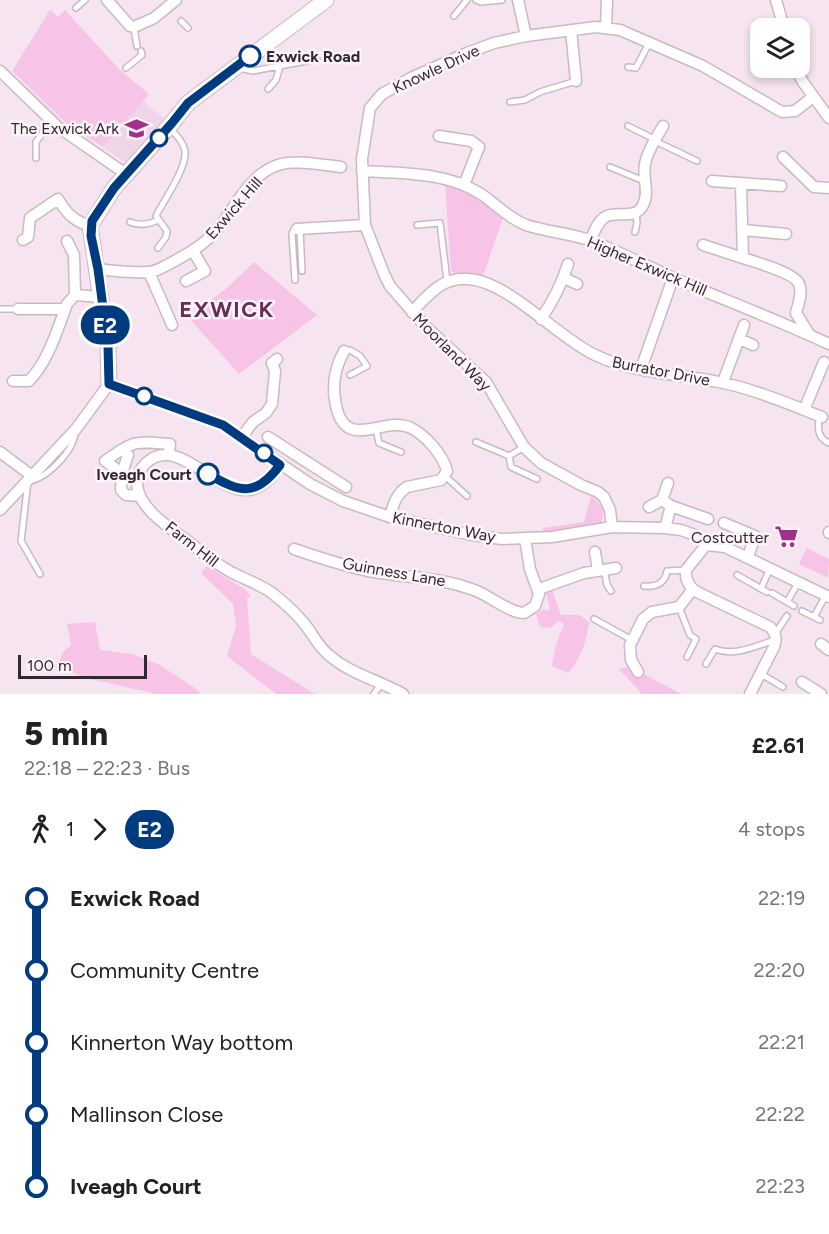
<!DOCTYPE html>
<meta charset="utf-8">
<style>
:root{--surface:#fff;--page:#f2f2f2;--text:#202124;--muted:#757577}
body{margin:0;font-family:Figtree,sans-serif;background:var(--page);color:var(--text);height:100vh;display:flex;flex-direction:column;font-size:22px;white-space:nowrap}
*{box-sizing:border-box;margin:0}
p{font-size:20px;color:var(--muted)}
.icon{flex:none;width:33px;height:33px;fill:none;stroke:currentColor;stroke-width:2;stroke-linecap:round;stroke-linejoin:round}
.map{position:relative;height:694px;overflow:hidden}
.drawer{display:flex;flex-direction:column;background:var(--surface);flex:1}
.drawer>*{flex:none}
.badge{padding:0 12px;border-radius:20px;font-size:21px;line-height:39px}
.buttons{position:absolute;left:750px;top:18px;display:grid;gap:12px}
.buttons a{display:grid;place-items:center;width:60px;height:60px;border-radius:12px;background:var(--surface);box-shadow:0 3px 9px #0003;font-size:30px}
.scale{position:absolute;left:18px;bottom:15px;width:129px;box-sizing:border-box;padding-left:6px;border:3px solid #2f292d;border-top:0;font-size:16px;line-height:21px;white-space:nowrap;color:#2f292d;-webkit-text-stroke:4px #fff4fb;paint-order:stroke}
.map>.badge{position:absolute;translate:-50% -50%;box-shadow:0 0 0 3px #fff}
.legs{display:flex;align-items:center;gap:9px;height:66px;padding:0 24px;font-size:20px}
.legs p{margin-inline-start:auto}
.summary{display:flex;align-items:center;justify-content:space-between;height:102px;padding:0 24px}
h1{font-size:33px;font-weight:800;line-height:45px}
ul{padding:0 24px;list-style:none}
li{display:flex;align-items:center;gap:21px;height:72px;font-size:22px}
li i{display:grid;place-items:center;width:9px;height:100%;margin:0 8px;background:currentColor}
li i::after{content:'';width:15px;height:15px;margin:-8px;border:4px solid;border-radius:50%;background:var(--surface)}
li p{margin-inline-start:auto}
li:first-child i{background:linear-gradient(#0000 50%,currentColor 0)}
li:last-child i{background:linear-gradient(currentColor 50%,#0000 0)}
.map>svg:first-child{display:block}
.built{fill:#efd6e7}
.green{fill:#f7c4e7}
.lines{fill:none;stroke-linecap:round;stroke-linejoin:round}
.lane-casing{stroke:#cab9c5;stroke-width:8}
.street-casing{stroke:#cab9c5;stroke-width:13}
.secondary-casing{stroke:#cab9c5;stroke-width:17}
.lane{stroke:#fff;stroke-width:5}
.street{stroke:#fff;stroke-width:10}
.secondary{stroke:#fff;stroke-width:15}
.line-1-casing{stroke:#fff;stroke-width:14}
.line-1{stroke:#003b80;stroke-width:9}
.stop-1-dot{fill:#fff;stroke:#003b80;stroke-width:3}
.labels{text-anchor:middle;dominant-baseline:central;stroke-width:5;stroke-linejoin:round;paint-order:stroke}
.stop-label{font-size:16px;font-weight:bold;fill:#2f292d;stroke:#fff4fb;text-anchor:start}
.street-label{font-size:16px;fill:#2f292d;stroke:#fff4fb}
.poi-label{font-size:16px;fill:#2f292d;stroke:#fff4fb;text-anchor:end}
.district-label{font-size:22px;font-weight:bold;letter-spacing:1.5px;fill:#652d58;stroke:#fff4fb}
</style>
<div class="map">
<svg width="829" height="694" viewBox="0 0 829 694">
<rect width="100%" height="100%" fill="#f6e4f0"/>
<path class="built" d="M143,101L164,119L126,163L103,147Z"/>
<path class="green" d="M50,10L58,17L65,10L119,69L149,94L103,147L69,126L12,71Z
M445,183C467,191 485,203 503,218L483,276L454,273L451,271Z
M254,262L317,315L239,374L188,317L227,288Z
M591,496C601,503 606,511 601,523L543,532V528L584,522Z
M807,548L829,559L828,578L799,564Z
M207,566L246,590L251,596L247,598L251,654L315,694H276L227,656L236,626L233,604L201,573Z
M552,590L561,615H580L590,623C587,629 588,632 586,638C583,651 577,663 568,673L552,666L555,648L564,624L559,621L550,628L540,627L536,614L544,609L547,611L550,609L546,592Z
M95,622L100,650L132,654L160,665L198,690L200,694H157L90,679L68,671L59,662L63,652L71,645L67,624Z
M628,667L631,669L634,677L644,674L681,694H642L619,669Z"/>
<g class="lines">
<defs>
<path id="lane" d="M476,0L481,2L502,0
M76,8L85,0
M454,16L467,0
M181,21L188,28
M134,28L137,46
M628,67L636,68L649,43
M126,68L142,55L141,51
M239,68L253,71L317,59
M268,89L276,80L280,66
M510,102L525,100L540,92L576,81
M628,126L656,140
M655,141L697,161
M36,158V142L51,121
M610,167L644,181
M130,222C140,226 148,225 158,220
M417,225L440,223L447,281
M300,229L302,271
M635,232L637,223L636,213
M158,248L166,237L167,231L156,216C164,200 187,168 185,151C183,141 176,134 169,128
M295,280L292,234L293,231L297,229
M0,309H18
M344,351L350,350L360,356L367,366L350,375
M819,417C818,428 817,438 829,443
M376,429L379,443L401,452
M476,442L509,456L524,447
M509,456L511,467L537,479
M445,476L467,496
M604,569L607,585L611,591
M40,574L21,541L28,481C47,479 75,450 75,431
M737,575L767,592
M644,586C657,587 665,583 667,571L686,570
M761,589L770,568
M772,593L794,606
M787,602L798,583
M679,607L690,635L696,639L687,657
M802,611L820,620
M814,617L826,595
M594,619L632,640
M775,634L787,616
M706,664L715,649C735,657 755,646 775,640
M761,674L783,687
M374,694L381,684"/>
<path id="street" d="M107,0L130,26L134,27L154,18L176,0
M518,0L526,36
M776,0L784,28
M606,27L607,0
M571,30L576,81
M795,68L803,82L829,118
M0,71L58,127L126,174
M439,136L471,141L479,147L464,185
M783,157L814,187L829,188
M362,171C401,173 447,172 481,194C496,204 508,218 526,225C547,232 570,233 592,241C624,254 655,270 687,284C735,304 782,322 829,344
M712,181L781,186
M741,185L743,258C755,262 795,273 799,284C803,293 798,305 796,313L809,334
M297,229L365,225
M744,230L786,234
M23,240L28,237L30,218L58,199C67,214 74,221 90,226
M67,241L74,255L75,295
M590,241C594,233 597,222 605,217C617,210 635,221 643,205C650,192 642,177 645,164C647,151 657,137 663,126
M703,245L743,258
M98,269C114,271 132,273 148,272C156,272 163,267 169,264C192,252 212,240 226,218C240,197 255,171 281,164C299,160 322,165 341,167
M149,272L172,325
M564,278L577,284
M186,281L205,271L193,251
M18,309H65
M412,312C428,295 442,277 468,279C508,281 557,337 595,355C632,373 679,374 719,382C754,389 789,404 822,417
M541,319C553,301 562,284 568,264
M739,339L753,345
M344,351C336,366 332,383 335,400C343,455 382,416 409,427C425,434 443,455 447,471L441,480L407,487C396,494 393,505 390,517
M641,369L673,278
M13,381H29C49,360 57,330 67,304L75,295L101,297
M723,382L744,325
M804,410L824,362
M242,437L253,422L266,413L272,404L275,371L272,363L277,359
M268,437L346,487
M0,452L32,476
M128,455L122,473L121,490L126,495L140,496
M280,465C273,475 264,488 249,490C214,493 178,434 146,463C140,469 137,476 137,484C138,510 175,531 194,546C207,556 220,567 235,574C247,580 261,585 272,593C282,601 294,611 302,621C313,633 316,645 330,656C351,674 380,681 403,694
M122,473L105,461C135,440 134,441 170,444L169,454
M668,483L662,500L671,506
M649,507L662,500
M0,510L76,429L109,384L223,425L310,484L343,501L390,517L472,535L502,539L552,537L612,527L665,528L681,530L695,535L706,545L725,547L829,597
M724,523L755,536L748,557
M612,527L610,510L604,497L598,492L581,485L541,463L524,447L486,382L424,325L390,286L384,274L365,225L362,159L370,108L382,94L413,77L467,53L494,43L526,36L596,27L620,30L703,66L782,112L795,111L813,97
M665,528L671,506L708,519
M829,532V533
M706,545L686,570C685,580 689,587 697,592L770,627C776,634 777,638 774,647L750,694
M294,549C320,558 347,567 374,572C410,578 439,577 474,590C489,595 509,613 524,613L535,606L539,594L530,569L525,539
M595,552L598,570
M539,589L584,573L616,568
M821,644L829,650
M638,672L631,660L630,645L643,619L652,612L679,607L693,589
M802,682L821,694"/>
<path id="secondary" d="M109,384L108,346L90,226L114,188L172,123L188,103L326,0"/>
</defs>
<use href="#lane" class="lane-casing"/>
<use href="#street" class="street-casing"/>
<use href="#secondary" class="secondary-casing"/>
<use href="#lane" class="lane"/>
<use href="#street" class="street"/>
<use href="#secondary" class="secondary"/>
</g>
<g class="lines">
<defs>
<path id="line-1" d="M208,474C241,493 256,497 280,465L223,425L109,384L108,346L98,269L91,236L92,221L114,188L172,123L188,103L250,56"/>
</defs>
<use href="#line-1" class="line-1-casing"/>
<use href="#line-1" class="line-1"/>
</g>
<defs>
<symbol id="school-bare" viewBox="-9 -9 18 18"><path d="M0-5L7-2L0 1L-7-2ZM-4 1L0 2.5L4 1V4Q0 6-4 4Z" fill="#a22f8a" stroke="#fff4fb" stroke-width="2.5" paint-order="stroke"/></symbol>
<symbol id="supermarket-bare" viewBox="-9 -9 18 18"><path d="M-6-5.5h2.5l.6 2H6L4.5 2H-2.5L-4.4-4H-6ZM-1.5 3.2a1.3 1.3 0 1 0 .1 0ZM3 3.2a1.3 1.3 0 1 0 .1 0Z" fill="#a22f8a" stroke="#fff4fb" stroke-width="2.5" paint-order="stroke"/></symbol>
</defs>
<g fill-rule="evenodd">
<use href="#school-bare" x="120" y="112" width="33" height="33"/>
<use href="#supermarket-bare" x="770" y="520" width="33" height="33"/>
</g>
<g class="stop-1-dot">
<circle cx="250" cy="56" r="10"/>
<circle cx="159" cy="138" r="8"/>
<circle cx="144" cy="396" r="8"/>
<circle cx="264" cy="453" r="8"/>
<circle cx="208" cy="474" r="10"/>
</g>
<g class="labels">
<g class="stop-label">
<text x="266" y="56">Exwick Road</text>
<text x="192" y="474" text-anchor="end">Iveagh Court</text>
</g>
<g class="street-label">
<text transform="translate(436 69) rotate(-25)">Knowle Drive</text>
<text transform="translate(234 208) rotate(-49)">Exwick Hill</text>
<text transform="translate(647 266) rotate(23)">Higher Exwick Hill</text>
<text transform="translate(452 352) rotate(45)">Moorland Way</text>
<text transform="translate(661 371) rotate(11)">Burrator Drive</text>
<text transform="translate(444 527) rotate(11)">Kinnerton Way</text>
<text transform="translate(192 544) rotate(38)">Farm Hill</text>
<text transform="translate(394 572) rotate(10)">Guinness Lane</text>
</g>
<g class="poi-label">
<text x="119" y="128">The Exwick Ark</text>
<text x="769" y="537">Costcutter</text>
</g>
<g class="district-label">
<text x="227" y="309">EXWICK</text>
</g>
</g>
</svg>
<div class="buttons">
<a><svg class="icon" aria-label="layers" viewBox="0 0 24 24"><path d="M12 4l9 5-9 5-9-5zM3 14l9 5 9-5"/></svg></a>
</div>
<div class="scale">100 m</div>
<b class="badge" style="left:105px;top:325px;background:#003b80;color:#fff">E2</b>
</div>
<section class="drawer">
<div class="summary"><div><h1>5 min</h1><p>22:18 – 22:23 · Bus</p></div><b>£2.61</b></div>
<div class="legs"><svg class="icon" aria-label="walk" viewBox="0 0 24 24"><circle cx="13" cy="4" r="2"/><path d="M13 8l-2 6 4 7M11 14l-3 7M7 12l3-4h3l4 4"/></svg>1<svg class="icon" aria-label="forward" viewBox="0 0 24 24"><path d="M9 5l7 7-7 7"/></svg><b class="badge" style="background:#003b80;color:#fff">E2</b><p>4 stops</p></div>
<ul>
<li><i style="color:#003b80"></i><b>Exwick Road</b><p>22:19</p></li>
<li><i style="color:#003b80"></i><span>Community Centre</span><p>22:20</p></li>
<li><i style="color:#003b80"></i><span>Kinnerton Way bottom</span><p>22:21</p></li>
<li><i style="color:#003b80"></i><span>Mallinson Close</span><p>22:22</p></li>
<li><i style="color:#003b80"></i><b>Iveagh Court</b><p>22:23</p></li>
</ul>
</section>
